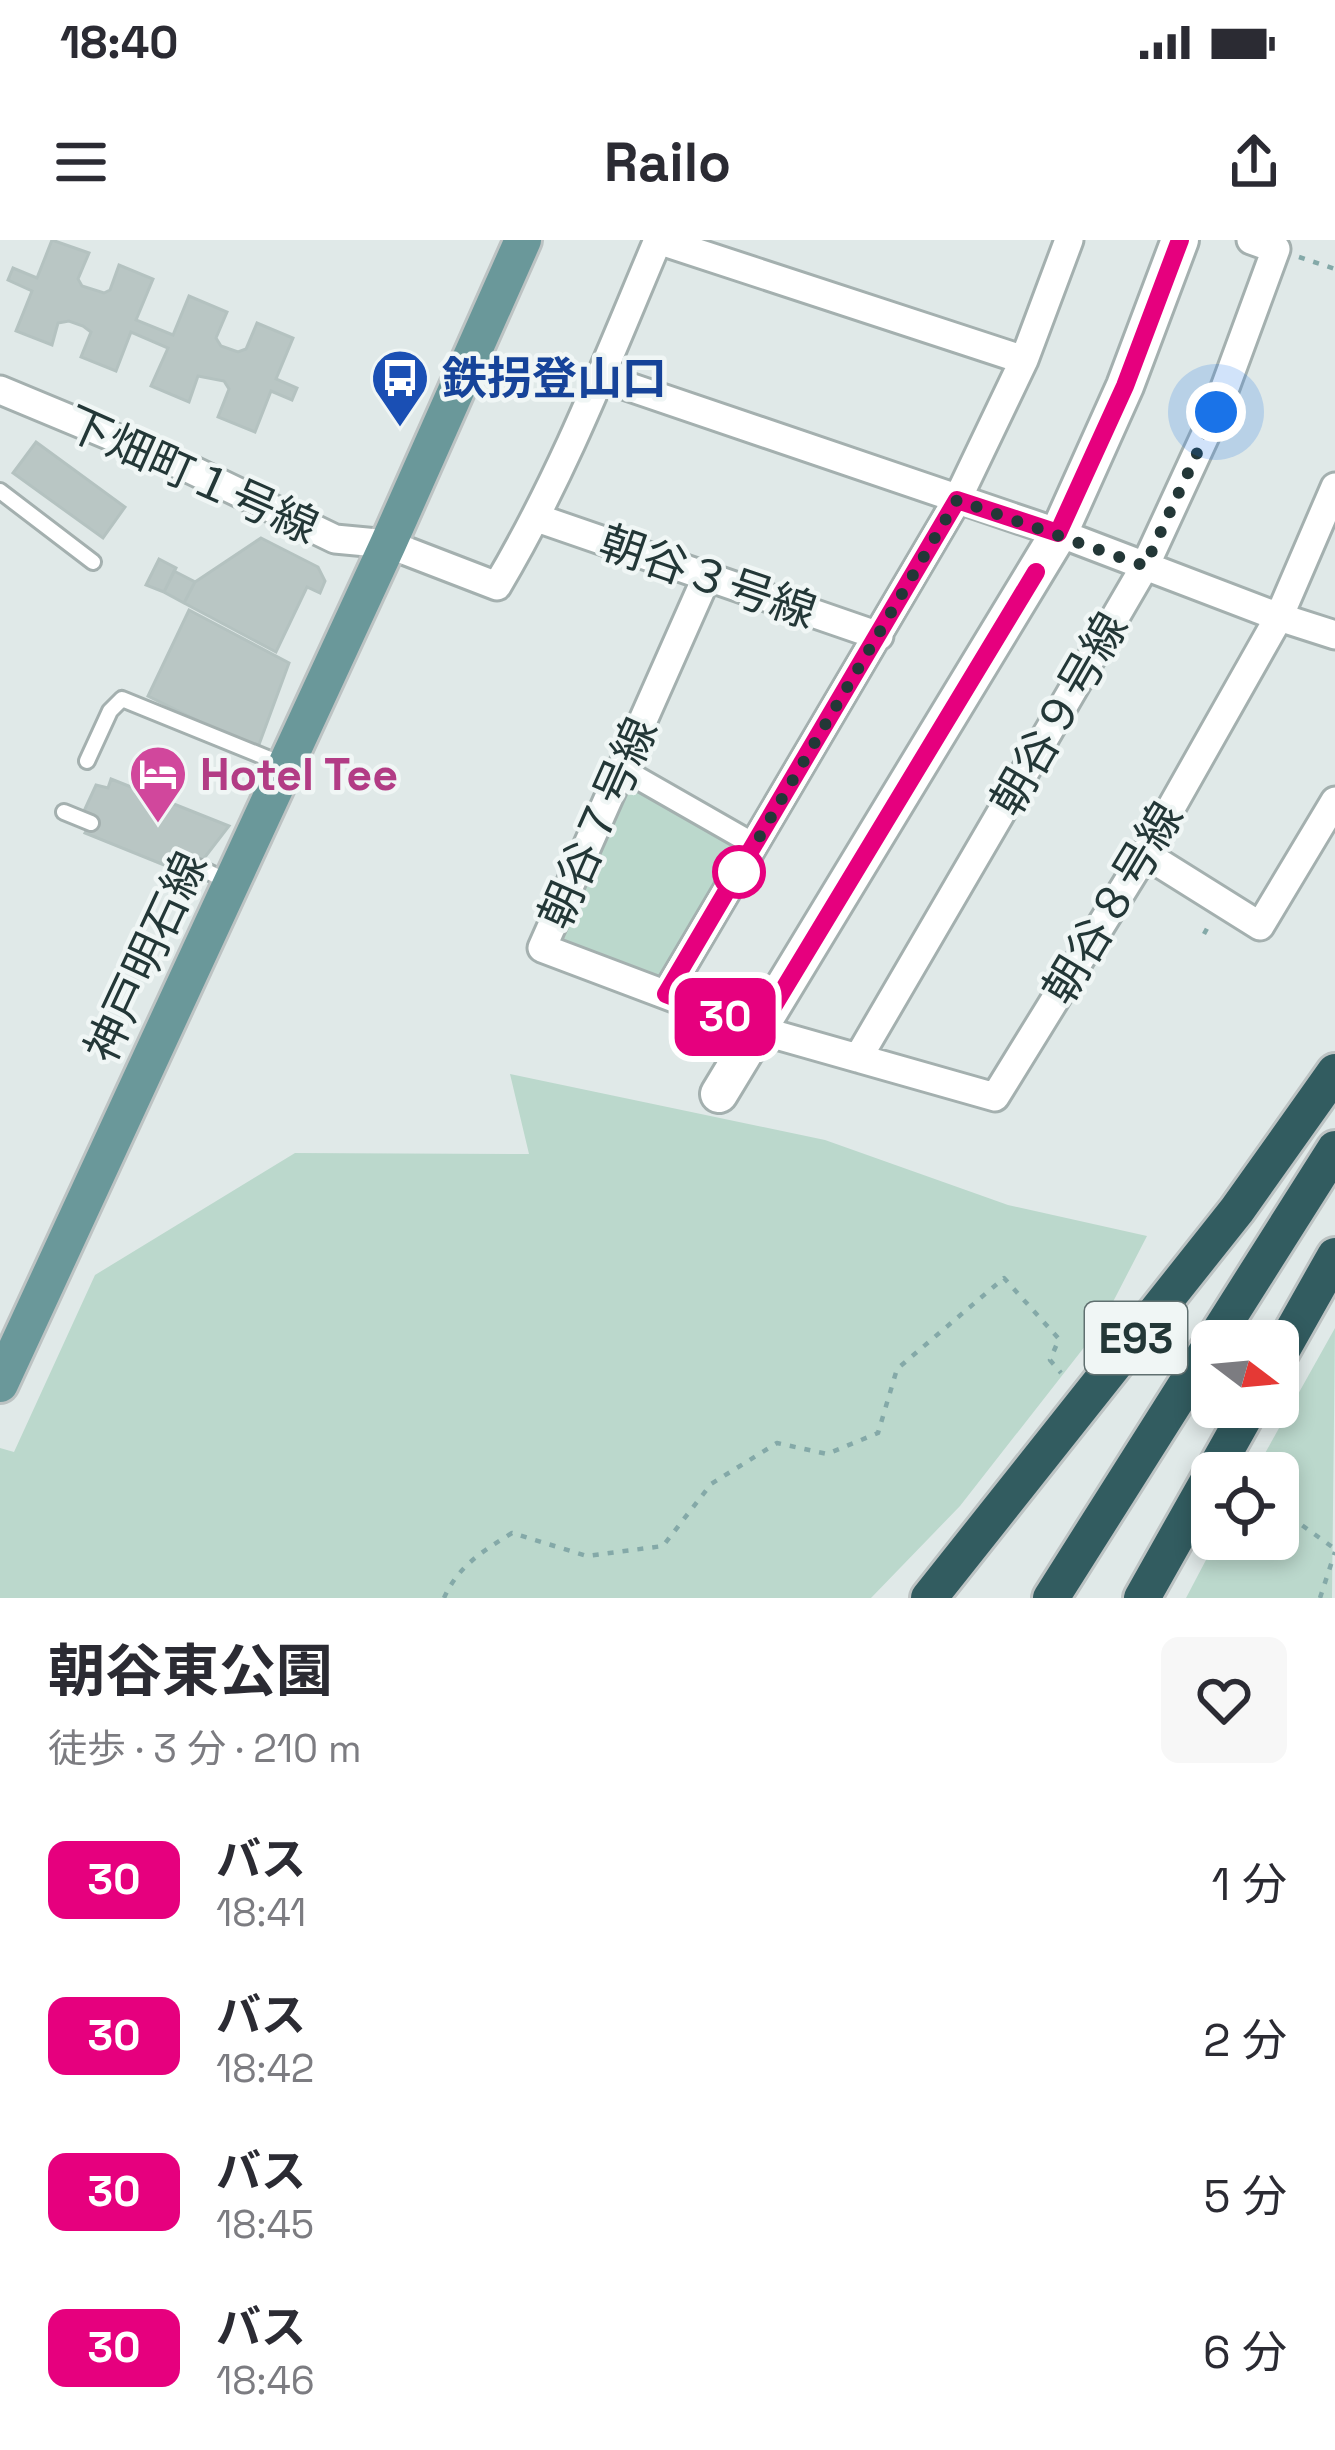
<!DOCTYPE html>
<html lang="ja">
<meta charset="utf-8">
<style>
:root{--surface:#fff;--page:#f7f7f7;--text:#2b2b33;--muted:#7c7c81}
body{margin:0;font-family:"Space Grotesk","Noto Sans JP",sans-serif;background:var(--page);color:var(--text);height:100vh;display:flex;flex-direction:column;font-size:45px;white-space:nowrap}
*{box-sizing:border-box;margin:0}
p{font-size:39px;color:var(--muted)}
.icon{flex:none;width:66px;height:66px;fill:none;stroke:currentColor;stroke-width:2;stroke-linecap:round;stroke-linejoin:round}
.map{position:relative;height:1358px;overflow:hidden}
.drawer{display:flex;flex-direction:column;background:var(--surface);flex:1}
.drawer>*{flex:none}
.badge{padding:0 24px;border-radius:18px;font-size:42px;line-height:78px}
.needle{width:78px;rotate:106deg}
.tools{position:absolute;left:1191px;top:1080px;display:grid;gap:24px}
.tools a{display:grid;place-items:center;width:108px;height:108px;border-radius:18px;background:var(--surface);box-shadow:0 6px 18px #0003;font-size:60px}
.you{position:absolute;width:60px;height:60px;margin:-30px;border:9px solid #fff;border-radius:50%;background:#1a73e8;box-shadow:0 0 0 18px #1a73e833}
.map>.badge{position:absolute;translate:-50% -50%;box-shadow:0 0 0 6px #fff}
.round{display:grid;place-items:center;flex:none;width:126px;height:126px;border-radius:18px;background:var(--page)}
.headline{display:flex;align-items:center;justify-content:space-between;height:204px;padding:0 48px}
h1{font-size:57px;font-weight:700;line-height:90px}
ul{padding:0;list-style:none}
li{display:flex;align-items:center;gap:36px;height:156px;padding:0 48px}
li div{flex:1}
li b{display:block;font-size:45px}
li em{font-style:normal}
li .badge{min-width:132px;font-weight:700;text-align:center}
.status{display:flex;justify-content:space-between;align-items:center;height:84px;padding:0 60px;background:var(--surface);direction:ltr}
.status svg{height:33px;fill:currentColor}
header{display:flex;justify-content:space-between;align-items:center;height:156px;padding:0 48px;background:var(--surface);font-size:54px;font-weight:700}
.map>svg:first-child{display:block}
.green{fill:#bbd8cc}
.building{fill:#b9c6c4;stroke:#b4c2c0;stroke-width:3}
.lines{fill:none;stroke-linecap:round;stroke-linejoin:round}
.service-casing{stroke:#a4b0af;stroke-width:20}
.pedestrian-casing{stroke:#a4b0af;stroke-width:27}
.minor-casing{stroke:#a4b0af;stroke-width:33}
.tertiary-casing{stroke:#a4b0af;stroke-width:42}
.primary-casing{stroke:#bdc3c3;stroke-width:42}
.motorway-casing{stroke:#bdc3c3;stroke-width:42}
.path{stroke:#84a9a8;stroke-width:4.5;stroke-dasharray:6 9;stroke-linecap:butt}
.service{stroke:#fff;stroke-width:14}
.pedestrian{stroke:#fff;stroke-width:21}
.minor{stroke:#fff;stroke-width:27}
.tertiary{stroke:#fff;stroke-width:36}
.primary{stroke:#6a989a;stroke-width:36}
.motorway{stroke:#325c60;stroke-width:36}
.line-casing{stroke:#fff;stroke-width:27}
.line{stroke:#e6007e;stroke-width:18}
.walk{stroke:#233737;stroke-width:12;stroke-dasharray:0 21.6}
.stop-dot{fill:#fff;stroke:#e6007e;stroke-width:6}
.labels{text-anchor:middle;dominant-baseline:central;stroke-width:9;stroke-linejoin:round;paint-order:stroke}
.shield{fill:#f0f6f5;stroke:#607070;stroke-width:3}
.shield-label{font-size:42px;font-weight:bold;fill:#233737}
.transit-label{font-size:45px;font-weight:bold;fill:#164399;stroke:#f0f6f5;text-anchor:start}
.street-label{font-size:45px;fill:#233737;stroke:#f0f6f5}
.hotel-label{font-size:45px;font-weight:bold;fill:#b23c85;stroke:#f0f6f5;text-anchor:start}
</style>
<div class="status"><b>18:40</b><svg viewBox="0 0 49 12"><path d="M0 12V9h3v3zM5 12V6h3v6zM10 12V3h3v9zM15 12V0h3v12zM26 1h20v11H26zM47 4h2v5h-2z"/></svg></div>
<header><svg class="icon" aria-label="menu" viewBox="0 0 24 24"><path d="M4 6h16M4 12h16M4 18h16"/></svg>Railo<svg class="icon" aria-label="share" viewBox="0 0 24 24"><path d="M12 15V3M7 8l5-5 5 5M5 13v7h14v-7"/></svg></header>
<div class="map">
<svg width="1335" height="1358" viewBox="0 0 1335 1358">
<rect width="100%" height="100%" fill="#e0e9e8"/>
<path class="green" d="M628,540L741,606L668,731L654,737L562,705L557,689Z
M510,834L825,900L1008,965L1147,996L1100,1087L960,1266L871,1358H0V1208L14,1212L95,1035L295,913L529,914Z
M1335,1088L1332,1358H1186L1217,1299H1278V1233H1254Z"/>
<path class="building" d="M52,0L89,13L78,39L82,46L104,53L110,50L119,25L153,39L136,80L173,95L189,56L227,72L216,98L221,106L238,112L246,109L257,83L293,98L276,139L297,148L292,160L271,151L255,192L218,177L229,149L224,141L198,136L189,162L151,146L168,108L131,92L116,131L81,117L91,92L83,86L69,81L58,83L52,105L16,91L32,51L8,40L13,28L37,38Z
M36,202L125,267L103,298L13,233Z
M261,298L318,327L325,341L320,353L307,347L276,412L184,363L195,342Z
M159,319L176,328L164,352L146,345Z
M174,331L195,342L184,363L164,352Z
M189,370L289,423L257,510L148,456Z
M111,539L229,586L195,630L176,624L174,629L85,593L95,576L84,571L96,545L108,548Z"/>
<g class="lines">
<defs>
<path id="service" d="M0,251L93,322
M87,521L110,471L122,459L282,524
M64,572L91,583
M198,627L231,643"/>
<path id="pedestrian" d="M622,529L755,605"/>
<path id="minor" d="M658,0L1024,120
M603,138L1059,293L1279,377L1335,395
M0,150L190,229L335,299L388,304L497,346C563,235 608,118 658,0
M537,278L879,396
M707,336L542,708L759,790L995,857L1145,614L1279,377L1335,247
M1145,614L1260,686L1335,561
M666,754L957,260L1024,120L1069,0
M858,818L1145,326L1216,172L1276,9L1251,0"/>
<path id="tertiary" d="M719,854L1059,293L1125,146L1180,0"/>
<path id="primary" d="M0,1144L388,304L523,0"/>
<path id="motorway" d="M1278,1117L1335,1016
M1213,1233L1250,1167
M929,1358L1237,970L1335,832
M1051,1358L1335,909
M1142,1358L1212,1234"/>
</defs>
<use href="#service" class="service-casing"/>
<use href="#pedestrian" class="pedestrian-casing"/>
<use href="#minor" class="minor-casing"/>
<use href="#tertiary" class="tertiary-casing"/>
<use href="#primary" class="primary-casing"/>
<use href="#motorway" class="motorway-casing"/>
<path class="path" d="M1299,17L1335,29
M1204,694L1210,683
M1278,1268L1335,1309
M444,1358C458,1326 483,1311 512,1293L587,1316L663,1306L711,1244L777,1203L827,1214L878,1193L897,1129L1004,1038L1059,1099L1050,1120L1061,1133
M1320,1358L1335,1312"/>
<use href="#service" class="service"/>
<use href="#pedestrian" class="pedestrian"/>
<use href="#minor" class="minor"/>
<use href="#tertiary" class="tertiary"/>
<use href="#primary" class="primary"/>
<use href="#motorway" class="motorway"/>
</g>
<g class="lines">
<defs>
<path id="line" d="M1036,332L759,790L666,754L957,260L1058,293L1125,146L1180,0"/>
</defs>
<use href="#line" class="line-casing"/>
<use href="#line" class="line"/>
<path class="walk" d="M739,632L733,642L957,260L1145,326L1216,172"/>
</g>
<defs>
<symbol id="bus-pin" viewBox="-11 -11 22 30"><path d="M0 17L-7.5 6A9.5 9.5 0 1 1 7.5 6Z" fill="#1a4fb4" stroke="#f0f6f5"/><path d="M-5-6H5V4H4V6H2V4H-2V6H-4V4H-5ZM-3.5-4V0h7V-4ZM-3.5 1.2v1.5H-2V1.2ZM2 1.2v1.5H3.5V1.2Z" fill="#fff"/></symbol>
<symbol id="hotel-pin" viewBox="-11 -11 22 30"><path d="M0 17L-7.5 6A9.5 9.5 0 1 1 7.5 6Z" fill="#d1479c" stroke="#f0f6f5"/><path d="M-6-4.5h1.5V1H6V5H4.5V3h-9V5H-6ZM-4 0a1.8 1.8 0 1 1 3.6 0ZM.5 0V-2.5h3Q6-2.5 6 0Z" fill="#fff"/></symbol>
</defs>
<g fill-rule="evenodd">
<use href="#bus-pin" x="367" y="105" width="66" height="90"/>
<use href="#hotel-pin" x="125" y="501" width="66" height="90"/>
</g>
<circle class="stop-dot" cx="739" cy="632" r="24"/>
<g class="labels">
<rect class="shield" x="1085" y="1062" width="102" height="72" rx="9"/>
<g class="shield-label">
<text x="1136" y="1098">E93</text>
</g>
<g class="transit-label">
<text x="442" y="138">鉄拐登山口</text>
</g>
<g class="street-label">
<text transform="translate(192 235) rotate(24)">下畑町１号線</text>
<text transform="translate(708 337) rotate(19)">朝谷３号線</text>
<text transform="translate(1059 474) rotate(-60)">朝谷９号線</text>
<text transform="translate(598 583) rotate(-66)">朝谷７号線</text>
<text transform="translate(1113 663) rotate(-59)">朝谷８号線</text>
<text transform="translate(146 717) rotate(-65)">神戸明石線</text>
</g>
<g class="hotel-label">
<text x="200" y="534">Hotel Tee</text>
</g>
</g>
</svg>
<div class="tools">
<a><svg class="needle" viewBox="-14 -14 28 28"><path d="M0-13l5 13h-10z" fill="#e53935"/><path d="M0 13l5-13h-10z" fill="#7c7c81"/></svg></a>
<a><svg class="icon" aria-label="locate" viewBox="0 0 24 24"><circle cx="12" cy="12" r="6"/><path d="M12 2v4M12 18v4M2 12h4M18 12h4"/></svg></a>
</div>
<div class="you" style="left:1216px;top:172px"></div>
<b class="badge" style="left:725px;top:777px;background:#e6007e;color:#fff">30</b>
</div>
<section class="drawer">
<div class="headline"><div><h1>朝谷東公園</h1><p>徒歩 · 3 分 · 210 m</p></div><a class="round"><svg class="icon" aria-label="heart" viewBox="0 0 24 24"><path d="M12 20l-8-8c-3-5 5-10 8-4 3-6 11-1 8 4z"/></svg></a></div>
<ul>
<li><span class="badge" style="background:#e6007e;color:#fff">30</span><div><b>バス</b><p>18:41</p></div><em>1 分</em></li>
<li><span class="badge" style="background:#e6007e;color:#fff">30</span><div><b>バス</b><p>18:42</p></div><em>2 分</em></li>
<li><span class="badge" style="background:#e6007e;color:#fff">30</span><div><b>バス</b><p>18:45</p></div><em>5 分</em></li>
<li><span class="badge" style="background:#e6007e;color:#fff">30</span><div><b>バス</b><p>18:46</p></div><em>6 分</em></li>
</ul>
</section>
